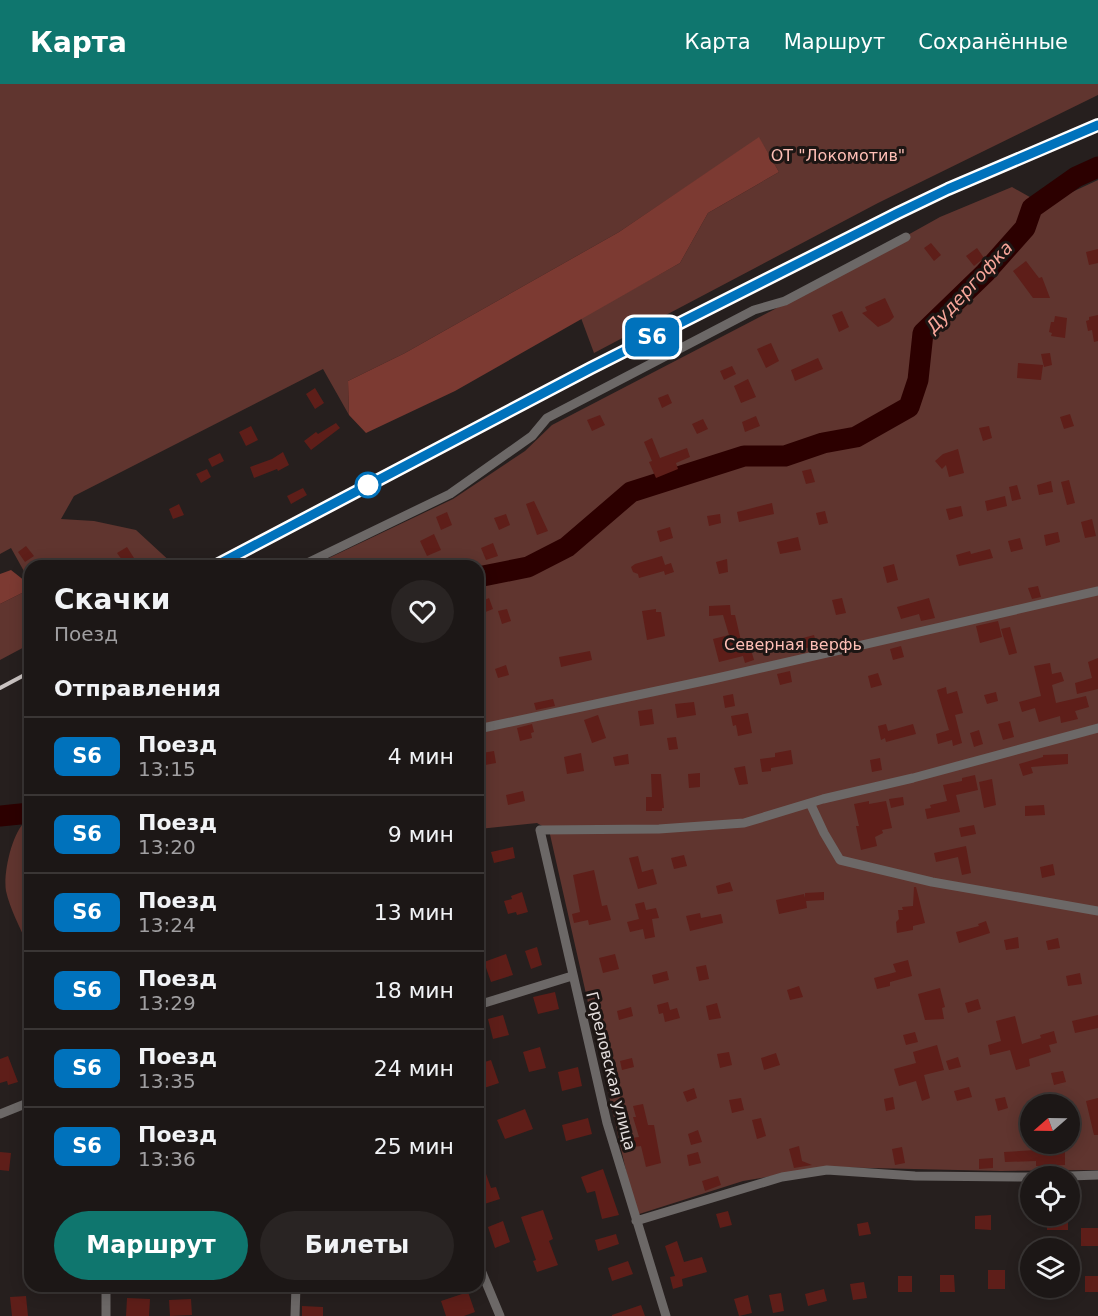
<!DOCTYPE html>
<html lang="ru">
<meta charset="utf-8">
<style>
:root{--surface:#1c1716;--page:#292423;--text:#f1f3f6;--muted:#a09fa1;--line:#3a3635;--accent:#0f766e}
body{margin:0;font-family:"DejaVu Sans",sans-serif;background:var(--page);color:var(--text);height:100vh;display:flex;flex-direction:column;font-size:22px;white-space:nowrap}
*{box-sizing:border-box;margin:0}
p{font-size:20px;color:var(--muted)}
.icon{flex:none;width:33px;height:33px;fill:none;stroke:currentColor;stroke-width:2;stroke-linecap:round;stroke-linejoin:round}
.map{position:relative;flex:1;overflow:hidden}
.side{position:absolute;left:24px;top:476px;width:460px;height:732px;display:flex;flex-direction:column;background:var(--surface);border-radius:18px;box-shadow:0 3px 15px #0003,0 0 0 2px var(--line)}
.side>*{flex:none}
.badge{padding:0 12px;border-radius:9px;font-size:21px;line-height:39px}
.needle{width:39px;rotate:250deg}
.buttons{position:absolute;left:1020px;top:1010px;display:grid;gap:12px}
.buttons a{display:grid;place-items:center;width:60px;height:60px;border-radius:50%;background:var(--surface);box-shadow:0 3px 15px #0003,0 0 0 2px var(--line);font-size:30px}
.map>.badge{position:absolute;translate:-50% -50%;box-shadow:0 0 0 3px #fff}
h2{padding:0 30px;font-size:22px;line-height:54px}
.round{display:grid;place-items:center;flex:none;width:63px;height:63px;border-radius:32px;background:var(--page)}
.summary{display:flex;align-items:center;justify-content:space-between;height:102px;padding:0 30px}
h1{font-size:28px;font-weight:800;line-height:45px}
.cta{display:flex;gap:12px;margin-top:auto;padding:12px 30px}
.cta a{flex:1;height:69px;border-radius:36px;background:var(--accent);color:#fff;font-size:24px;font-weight:800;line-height:69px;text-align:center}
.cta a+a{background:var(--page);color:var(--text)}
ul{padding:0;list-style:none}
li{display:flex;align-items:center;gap:18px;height:78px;padding:0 30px;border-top:2px solid var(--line)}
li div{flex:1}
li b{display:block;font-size:22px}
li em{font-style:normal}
li .badge{min-width:66px;font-weight:700;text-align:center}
header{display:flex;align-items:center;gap:36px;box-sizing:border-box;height:84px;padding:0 30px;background:var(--accent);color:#fff}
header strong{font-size:28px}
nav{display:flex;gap:33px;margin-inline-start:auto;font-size:21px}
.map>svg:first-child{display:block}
.green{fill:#60352f;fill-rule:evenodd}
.forest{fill:#7c3a32}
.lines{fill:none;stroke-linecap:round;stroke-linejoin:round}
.river{stroke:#2c0000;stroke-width:21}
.building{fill:#5e1e19}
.street{stroke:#6c6867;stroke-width:9}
.rail{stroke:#c9c2c1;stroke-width:4}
.line-casing{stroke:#fff;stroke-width:14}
.line{stroke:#0072bc;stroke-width:9}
.stop-dot{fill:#fff;stroke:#0072bc;stroke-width:3}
.labels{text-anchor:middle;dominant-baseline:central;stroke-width:6;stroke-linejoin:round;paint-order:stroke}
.park-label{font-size:16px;fill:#febfb6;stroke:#1d1614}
.street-label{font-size:16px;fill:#e3dddc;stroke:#1d1614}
.water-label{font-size:18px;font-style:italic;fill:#f8a69a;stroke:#1d1614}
</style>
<header>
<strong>Карта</strong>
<nav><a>Карта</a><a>Маршрут</a><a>Сохранённые</a></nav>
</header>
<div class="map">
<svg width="1098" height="1232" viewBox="0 0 1098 1232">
<rect width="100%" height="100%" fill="#261f1e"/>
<path class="green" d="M0,0H1098V11L878,119L594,269L581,234L680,179L708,129L779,88L759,54L619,148L405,269L348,297L349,331L323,285L74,412L61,435L94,437L136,446L174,481L30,482V498L11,464L0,470Z
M1098,96V1086L1001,1087L826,1083L743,1097L636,1131L549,746L537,739L479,745L478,482H312L453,415L525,367L552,341L773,226L940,133L1012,103L1044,121ZM1030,1020H1070V1059H1030Z
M30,505V560L0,576V520Z
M26,737H30V859L27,860C20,843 10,825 6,807C3,790 12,748 26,737Z"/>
<path class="forest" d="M759,53L779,88L708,129L680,179L455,307L366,349L349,331L348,297L405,269L619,148Z
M11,486L30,501V505L0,520V490Z"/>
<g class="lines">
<path class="river" d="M478,493L528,483L567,463L631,408L744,372H785L823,359L856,353L909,323L918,296L923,249L985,189L1025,144L1032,124L1076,93L1098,83
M0,732L30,729"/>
</g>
<path class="building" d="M931,159L941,171L934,177L924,164Z
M977,164L984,174L974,182L966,172Z
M1098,165V179L1089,181L1086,168Z
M1026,177L1039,194L1042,193L1050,214H1033L1013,187Z
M885,214L894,233L889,238L878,243L862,229L867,227L865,223Z
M842,227L849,243L839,248L832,231Z
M1098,231V257L1094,258L1092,246L1088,247L1086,237L1089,236V233Z
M1055,232L1067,234L1065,254L1051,252L1052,249L1049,248L1051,238H1054Z
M771,259L779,277L766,284L757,265Z
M1050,269L1052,281L1044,283L1041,270Z
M818,274L823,285L795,297L791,286Z
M1018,279L1043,281L1041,296L1017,294Z
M732,282L736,290L724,296L720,287Z
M748,295L756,313L741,319L734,302Z
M315,304L324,319L315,325L306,310Z
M668,310L672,319L662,324L658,314Z
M1070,330L1074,342L1064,345L1060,333Z
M600,331L605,341L592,347L587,336Z
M756,332L760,342L745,348L742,338Z
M703,335L708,345L697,350L692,340Z
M336,339L340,344L311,366L304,357L316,348L318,350Z
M251,342L258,356L246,362L239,348Z
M989,342L992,354L983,357L979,344Z
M652,354L660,374L687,364L690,373L676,379L678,385L656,394L649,378L652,377L644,358Z
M958,365L964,389L949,393L946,381L942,385L935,377L943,370Z
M283,368L289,381L278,387L277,385L254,394L250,383L272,375Z
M220,369L224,377L212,383L208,375Z
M207,385L211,393L201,399L196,390Z
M811,385L815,398L806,400L802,387Z
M1069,396L1075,419L1067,421L1061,398Z
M1051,397L1053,408L1039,411L1037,401Z
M1017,401L1021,415L1012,417L1009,403Z
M303,404L307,411L291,420L287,412Z
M1005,412L1007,422L987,427L985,417Z
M534,417L548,447L537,451L526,420Z
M772,419L774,430L739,438L737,428Z
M179,420L184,431L173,435L169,425Z
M961,422L963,432L949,436L946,425Z
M825,427L828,439L819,441L816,429Z
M447,428L452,441L441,446L436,433Z
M506,430L510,441L499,446L494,434Z
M720,430L721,439L709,442L707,432Z
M1092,435L1096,452L1085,454L1081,438Z
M670,443L673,454L660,458L657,447Z
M1058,448L1060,458L1046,462L1044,451Z
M434,450L441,466L427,472L420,457Z
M798,453L801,466L780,470L777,458Z
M1020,454L1023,465L1011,468L1008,457Z
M493,459L498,472L486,476L481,464Z
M26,462L34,472L25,478L18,468Z
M127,463L134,474L125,480L117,469Z
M990,465L993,474L959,482L956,471L970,467L971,470Z
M662,472L665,481L671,479L674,488L665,491L664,487L639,494L638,490L633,488L631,483L635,480Z
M727,475L728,488L719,490L716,478Z
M894,480L898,496L887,499L883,483Z
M1038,502L1041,513L1032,515L1028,504Z
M489,514L493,525L478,531V519Z
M842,514L846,529L836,531L832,516Z
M929,514L935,534L921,537L919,530L901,535L897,523Z
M730,521L731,531H735L742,561L749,559L754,576L745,579L743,572L719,578L713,555L729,551L723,531L709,532V522Z
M507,525L511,537L502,540L498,527Z
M656,525V528H661L665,552L647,556L642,527Z
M998,537L1002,553L980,559L976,542Z
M1010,543L1017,569L1009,571L1001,545Z
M814,551L817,562L806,564L803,554Z
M901,562L904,573L893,576L890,565Z
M590,567L592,576L561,583L559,573Z
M1098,574V605L1077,610L1075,599L1092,594L1088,578Z
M1050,579L1052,590L1061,588L1064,597L1052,601L1056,619L1086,612L1089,623L1075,627L1078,635L1061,639L1060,632L1039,638L1035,624L1022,628L1019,618L1041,612L1034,582Z
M506,581L509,591L498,594L495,585Z
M790,587L792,598L780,601L777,590Z
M878,589L882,601L871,604L868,592Z
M946,603L947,610L957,607L963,629L955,631L962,659L953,662L952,656L938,660L936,650L949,646L937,606Z
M996,608L998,617L987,620L984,611Z
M733,610L735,622L725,624L723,612Z
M553,615L555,622L536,626L534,619Z
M694,618L696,631L677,634L675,620Z
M652,625L654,640L640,642L638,627Z
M748,629L752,649L738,652L736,641L733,642L731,632Z
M598,631L606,654L592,659L584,636Z
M1010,637L1014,653L1003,656L998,640Z
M532,640L534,648L531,649L532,654L520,657L517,644Z
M886,640L888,647L913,640L916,650L886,658L885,654L881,656L878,642Z
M979,646L983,660L974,663L970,649Z
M676,653L678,665L669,666L667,654Z
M791,666L793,680L771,684V687L762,688L760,675L775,673V669Z
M494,667L496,679L485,681L482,669Z
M581,669L584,687L567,690L564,673Z
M628,670L629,680L615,682L613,673Z
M1068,670V680L1031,683L1033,689L1023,692L1019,680L1043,673V671Z
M880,674L882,686L872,688L870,676Z
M745,682L748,700L739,701L734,684Z
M700,689V703L689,704L688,690Z
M651,690H661L664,724H662V727H646V713H652Z
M975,691L978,706L956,711L960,728L927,735L925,725L931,724L930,721L947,717L943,701L962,697V694Z
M992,695L996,721L984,724L979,698Z
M523,707L525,717L508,721L506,711Z
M903,713L904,721L891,724L889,715Z
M869,717V720L886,717L892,744L882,746L883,749L875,753L877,762L861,766L856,742H859L854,720Z
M1044,721L1045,731L1025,732V722Z
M974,741L976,750L961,753L959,744Z
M966,762L971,789L962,791L958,773L936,778L934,769Z
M513,763L515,774L494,779L491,768Z
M684,771L687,782L674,785L671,774Z
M638,772L642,788L653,785L657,800L638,805L629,774Z
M1053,780L1055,791L1042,794L1040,783Z
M594,786L602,822L607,821L611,836L589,841L588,836L574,839L572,830L580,828L573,791Z
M730,798L733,807L718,810L716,802Z
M914,803H916L925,839L913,842V846L897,849L896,838L899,835L898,826H903L902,823L913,822Z
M522,808L528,828L517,831L516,828L508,830L504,817L512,815L511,812Z
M824,808V816L806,817L807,824L779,830L776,816L804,810L805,814V809Z
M644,818L646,826L656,824L659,834L652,835L655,853L645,855L643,845L630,848L627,838L639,835L635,820Z
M700,829L701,834L721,830L723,839L690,847L686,832Z
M986,837L990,849L959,859L956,848L979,842L978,840Z
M1018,853L1019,864L1006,866L1004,856Z
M1058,854L1060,864L1048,866L1046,857Z
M537,863L542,881L531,885L525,867Z
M506,870L513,891L491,898L484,878Z
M615,870L619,885L603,889L599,874Z
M908,876L912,892L890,898V902L877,905L874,894L896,888L893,880Z
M706,881L709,895L699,897L696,883Z
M667,887L669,896L654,900L652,891Z
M1080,889L1082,900L1068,902L1066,892Z
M799,902L803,913L790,916L787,906Z
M940,904L945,923L942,924L944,935L925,936L918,910Z
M555,908L559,925L538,930L533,913Z
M978,915L981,925L968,929L965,919Z
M668,918L670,926L677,924L680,934L665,938L663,929L659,930L657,921Z
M717,919L721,934L709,936L706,922Z
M631,923L633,932L619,936L617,927Z
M503,931L509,951L493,955L488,935Z
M1098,931V944L1075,949L1072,937Z
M1015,932L1022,960L1041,954L1040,951L1054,947L1057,959L1049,961L1051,968L1029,975L1030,982L1016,986L1010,966L990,971L988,961L1001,957L996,937Z
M915,948L918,958L906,961L903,951Z
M937,961L944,986L924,991L930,1014L922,1017L916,997L899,1002L894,985L916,979L913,968Z
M540,963L546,984L529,988L523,968Z
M729,968L732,981L720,984L717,970Z
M776,969L780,981L764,986L761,974Z
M8,972L18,998L8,1001L7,997L0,999V975Z
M958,973L961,983L949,986L946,977Z
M632,974L634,983L622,986L620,977Z
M491,976L499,999L478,1006V980Z
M578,983L582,1002L562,1007L558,988Z
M1063,987L1066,998L1054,1001L1051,989Z
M969,1003L972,1013L957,1017L954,1007Z
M694,1004L697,1014L687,1018L683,1008Z
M893,1013L895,1025L886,1027L884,1015Z
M1005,1013L1008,1024L998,1027L995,1015Z
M741,1014L744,1026L732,1029L729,1016Z
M1098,1014V1051H1094L1086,1017Z
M643,1020L648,1041H654L661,1079L646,1083L641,1062L633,1063L631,1054L639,1053L633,1033H636L633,1022Z
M525,1025L533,1045L505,1055L497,1036Z
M588,1034L592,1050L566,1057L562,1041Z
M761,1034L766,1052L757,1055L752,1036Z
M698,1046L702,1058L691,1061L688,1050Z
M1035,1059H1065V1081L1036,1082V1077L1005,1078L1004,1068L1036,1066Z
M799,1062L802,1077L812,1081L794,1084L789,1065Z
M902,1063L905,1079L895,1081L892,1065Z
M0,1068L11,1069L9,1087L0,1086Z
M698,1068L701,1079L689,1082L687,1071Z
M480,1073L491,1104L496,1103L500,1115L478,1122V1074Z
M993,1074V1084L979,1085V1075Z
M603,1085L619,1131L602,1135L595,1107L587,1109L581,1093Z
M718,1092L721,1101L705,1107L702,1097Z
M543,1126L553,1155L549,1157L558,1181L537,1188L533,1177L536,1176L521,1133Z
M728,1127L732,1141L720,1144L716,1130Z
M991,1131V1146L975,1145V1132Z
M1047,1132H1068V1146H1047Z
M503,1137L510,1158L495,1164L488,1143Z
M868,1138L871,1150L859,1152L857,1140Z
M1081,1144H1098V1162H1081Z
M616,1150L619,1160L598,1167L595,1156Z
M677,1157L684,1178L702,1173L707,1188L682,1195L683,1202L673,1205L670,1193L675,1192L665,1162Z
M628,1177L633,1190L612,1197L608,1184Z
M988,1186H1005V1205H988Z
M940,1191H954L955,1208H940Z
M898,1192H912V1208H898Z
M1085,1192H1098V1208H1085Z
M864,1198L867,1214L853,1216L850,1200Z
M1035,1203H1057L1048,1213L1044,1214Z
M824,1205L827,1217L808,1222L805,1210Z
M468,1208L475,1228L464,1232H446L441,1217Z
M781,1209L784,1227L773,1229L769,1211Z
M748,1211L752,1229L739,1232L734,1215Z
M26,1212L28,1232H12L10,1213Z
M127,1214L150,1215L149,1232H126Z
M191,1215L192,1231L170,1232L169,1216Z
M641,1221L645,1232H612V1231Z
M302,1222L323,1223V1232H302Z"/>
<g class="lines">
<path class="street" d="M301,482L450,410L532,352L547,334L754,226L785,217L906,153
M478,645L713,595L1098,507
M810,719L824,749L840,776L932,798L1098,827
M478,921L572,892
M0,1030L30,1018
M1070,1092L1098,1091
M636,1137L782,1093L827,1086L915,1092L1030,1093
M478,1179L500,1232
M106,1232V1202
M295,1232L296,1202
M666,1232L607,1039L540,746L659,745L744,739L823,715L913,694L1098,644"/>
<path class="rail" d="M215,482L610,274L898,129L948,105L1098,41
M0,604L30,588"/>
</g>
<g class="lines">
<defs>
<path id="line" d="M215,482L591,284L898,129L948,105L1098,41"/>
</defs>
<use href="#line" class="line-casing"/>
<use href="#line" class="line"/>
</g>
<circle class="stop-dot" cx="368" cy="401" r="12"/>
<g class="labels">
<g class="park-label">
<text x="838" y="71">ОТ "Локомотив"</text>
<text x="793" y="560">Северная верфь</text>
</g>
<g class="street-label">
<text transform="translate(611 987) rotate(76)">Гореловская улица</text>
</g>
<g class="water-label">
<text transform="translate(969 203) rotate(-47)">Дудергофка</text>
</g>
</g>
</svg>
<div class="buttons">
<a><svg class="needle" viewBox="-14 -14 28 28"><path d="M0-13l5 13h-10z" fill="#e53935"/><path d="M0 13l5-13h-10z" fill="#a09fa1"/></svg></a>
<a><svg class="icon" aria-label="locate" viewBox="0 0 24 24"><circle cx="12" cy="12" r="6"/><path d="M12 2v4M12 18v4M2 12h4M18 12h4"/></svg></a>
<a><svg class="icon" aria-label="layers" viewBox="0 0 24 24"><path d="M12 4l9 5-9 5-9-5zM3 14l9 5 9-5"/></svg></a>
</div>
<b class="badge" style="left:652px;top:253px;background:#0072bc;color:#fff">S6</b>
<section class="side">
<div class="summary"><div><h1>Скачки</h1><p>Поезд</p></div><a class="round"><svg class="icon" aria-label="heart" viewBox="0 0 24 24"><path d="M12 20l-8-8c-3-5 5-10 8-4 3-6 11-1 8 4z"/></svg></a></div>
<h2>Отправления</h2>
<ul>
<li><span class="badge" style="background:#0072bc;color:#fff">S6</span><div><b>Поезд</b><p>13:15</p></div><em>4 мин</em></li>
<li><span class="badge" style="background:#0072bc;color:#fff">S6</span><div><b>Поезд</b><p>13:20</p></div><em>9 мин</em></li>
<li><span class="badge" style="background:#0072bc;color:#fff">S6</span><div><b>Поезд</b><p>13:24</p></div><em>13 мин</em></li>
<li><span class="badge" style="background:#0072bc;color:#fff">S6</span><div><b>Поезд</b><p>13:29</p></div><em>18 мин</em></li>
<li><span class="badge" style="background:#0072bc;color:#fff">S6</span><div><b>Поезд</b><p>13:35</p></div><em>24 мин</em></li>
<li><span class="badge" style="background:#0072bc;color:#fff">S6</span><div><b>Поезд</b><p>13:36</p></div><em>25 мин</em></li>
</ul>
<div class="cta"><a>Маршрут</a><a>Билеты</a></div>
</section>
</div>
